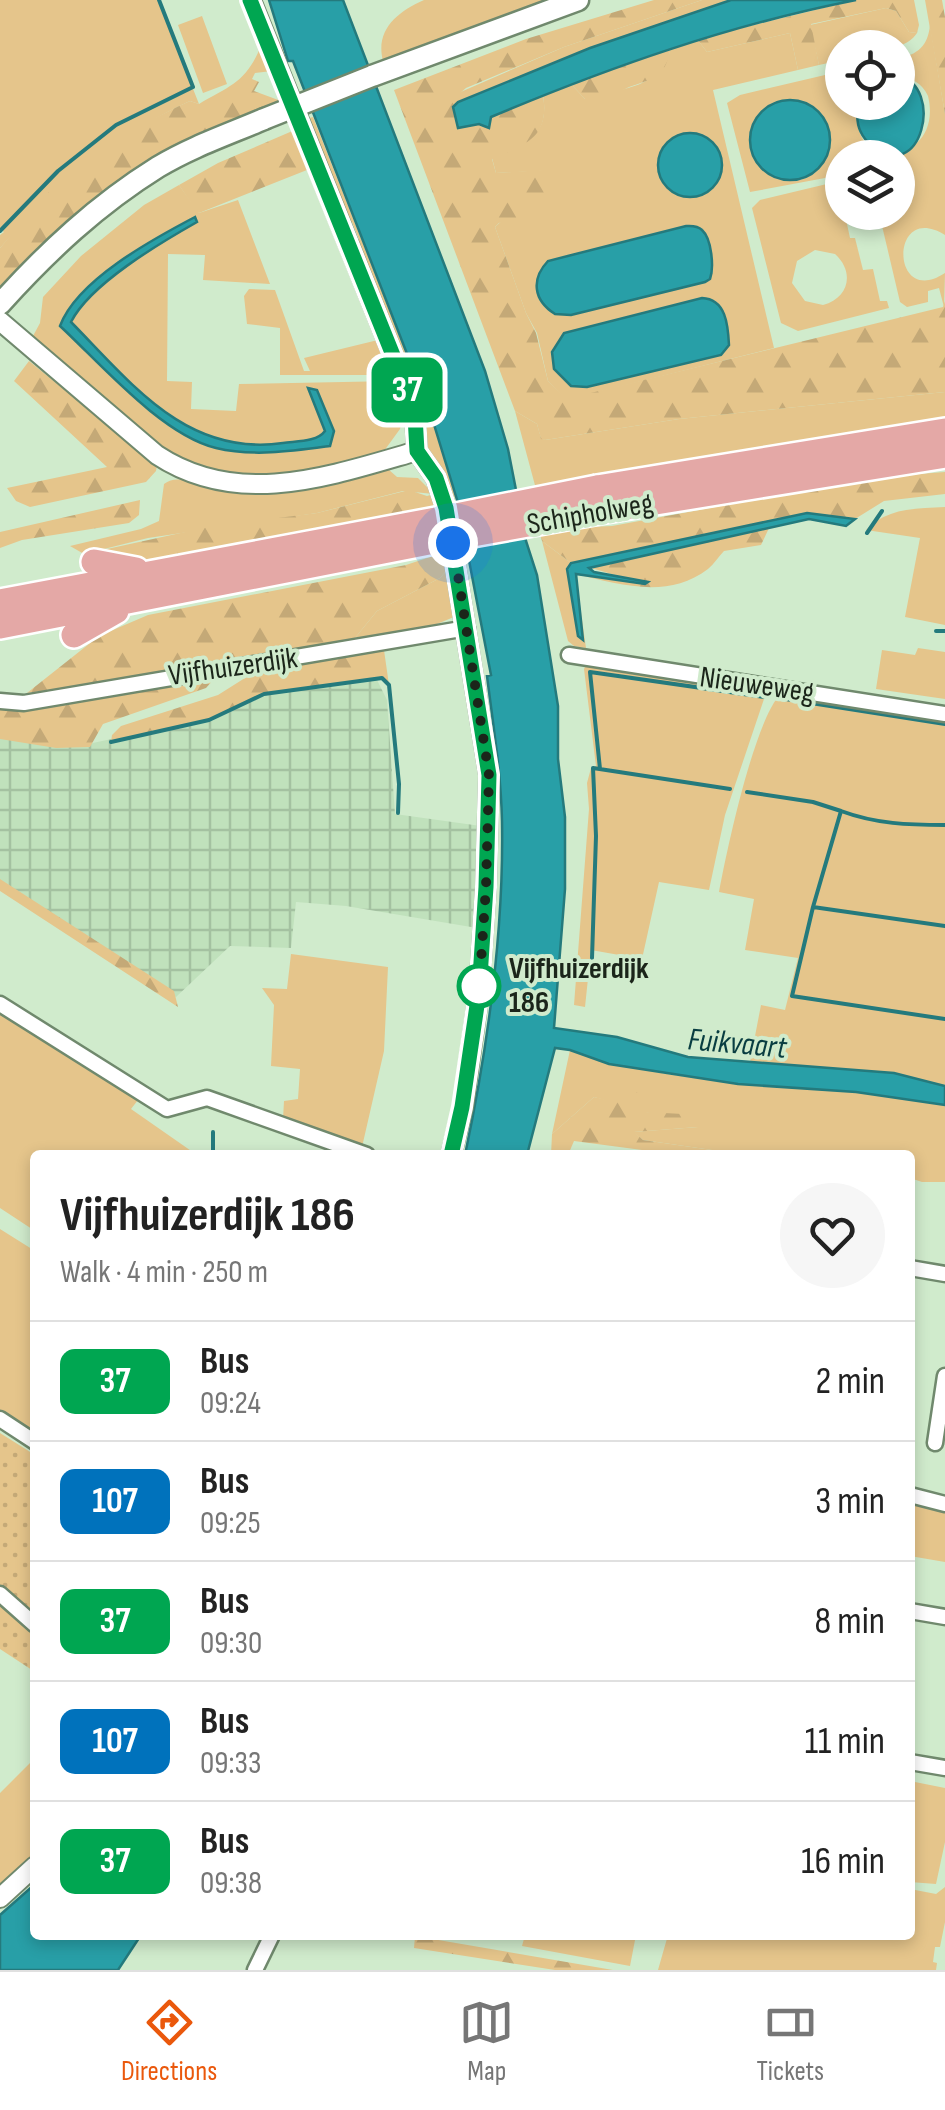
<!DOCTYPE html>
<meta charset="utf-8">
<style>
:root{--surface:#fff;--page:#f6f6f6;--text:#222;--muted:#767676;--line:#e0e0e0;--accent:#ea580c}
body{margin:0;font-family:"Sofia Sans Condensed",sans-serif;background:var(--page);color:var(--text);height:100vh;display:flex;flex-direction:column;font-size:38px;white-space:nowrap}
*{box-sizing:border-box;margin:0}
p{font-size:32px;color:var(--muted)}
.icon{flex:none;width:55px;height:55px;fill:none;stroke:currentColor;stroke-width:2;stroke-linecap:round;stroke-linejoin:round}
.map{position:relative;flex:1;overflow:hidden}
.side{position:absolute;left:30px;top:1150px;width:885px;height:790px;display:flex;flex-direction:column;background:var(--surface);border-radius:10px;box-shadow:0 5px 15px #0003}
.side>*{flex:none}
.badge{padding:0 20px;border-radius:15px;font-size:35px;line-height:65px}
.buttons{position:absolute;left:825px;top:30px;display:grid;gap:20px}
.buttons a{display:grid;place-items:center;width:90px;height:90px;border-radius:50%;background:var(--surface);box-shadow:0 5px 15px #0003;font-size:50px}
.you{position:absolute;width:50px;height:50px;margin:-25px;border:8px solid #fff;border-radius:50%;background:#1a73e8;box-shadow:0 0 0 15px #1a73e833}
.map>.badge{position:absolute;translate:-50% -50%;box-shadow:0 0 0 5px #fff}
.round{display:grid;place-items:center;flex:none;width:105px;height:105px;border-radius:52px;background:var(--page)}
.summary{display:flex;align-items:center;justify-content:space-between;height:170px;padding:0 30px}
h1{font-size:48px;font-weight:700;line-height:75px}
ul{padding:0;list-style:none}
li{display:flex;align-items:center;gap:30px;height:120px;padding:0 30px;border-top:2px solid var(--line)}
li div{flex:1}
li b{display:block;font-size:38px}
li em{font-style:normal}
li .badge{min-width:110px;font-weight:700;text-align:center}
.dock{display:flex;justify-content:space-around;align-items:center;height:140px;border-top:2px solid var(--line);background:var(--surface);font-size:28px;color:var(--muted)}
.dock a{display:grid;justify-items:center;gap:5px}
.dock .on{color:var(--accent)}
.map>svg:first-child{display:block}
.industrial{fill:url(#industrial-grid)}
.grass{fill:#e5c58b;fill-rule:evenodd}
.forest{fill:url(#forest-firs)}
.garden{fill:url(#garden-dots)}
.water{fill:#289fa7;stroke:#247a7d;stroke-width:2.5}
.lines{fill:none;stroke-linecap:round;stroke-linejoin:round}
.stream{stroke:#247a7d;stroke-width:4}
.minor-casing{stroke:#70896d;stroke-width:19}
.tertiary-casing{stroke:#70896d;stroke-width:22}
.secondary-casing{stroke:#70896d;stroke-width:25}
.trunk-casing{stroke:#fff;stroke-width:30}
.minor{stroke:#fff;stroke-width:14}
.tertiary{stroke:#fff;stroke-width:18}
.secondary{stroke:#fff;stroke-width:20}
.trunk{stroke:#e4a8a6;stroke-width:25}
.secondary-bridge-casing{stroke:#70896d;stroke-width:25;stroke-linecap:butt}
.trunk-bridge-casing{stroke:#fff;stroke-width:30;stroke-linecap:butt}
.secondary-bridge{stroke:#fff;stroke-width:20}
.trunk-bridge{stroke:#e4a8a6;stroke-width:25}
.line-casing{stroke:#fff;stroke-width:22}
.line{stroke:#00a651;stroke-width:15}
.walk{stroke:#1b251a;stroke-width:10;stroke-dasharray:0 18}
.stop-dot{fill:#fff;stroke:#00a651;stroke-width:5}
.labels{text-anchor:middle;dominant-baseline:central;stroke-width:8;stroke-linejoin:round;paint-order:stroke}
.street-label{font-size:30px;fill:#1b251a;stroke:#d0ebcc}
.stop-label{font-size:30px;font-weight:bold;fill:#1b251a;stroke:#d0ebcc;text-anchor:start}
.water-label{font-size:32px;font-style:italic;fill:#083d41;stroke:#d0ebcc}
</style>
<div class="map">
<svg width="945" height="1970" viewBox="0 0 945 1970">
<defs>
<pattern id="industrial-grid" width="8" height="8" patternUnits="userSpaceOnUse" patternTransform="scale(2.5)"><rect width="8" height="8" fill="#c0e1bc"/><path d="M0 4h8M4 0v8" fill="none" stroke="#a4c1a1"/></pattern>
<pattern id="forest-firs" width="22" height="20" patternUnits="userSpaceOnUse" patternTransform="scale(2.5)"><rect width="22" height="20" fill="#e5c58b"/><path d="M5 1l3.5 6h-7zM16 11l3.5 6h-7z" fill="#c4a977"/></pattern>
<pattern id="garden-dots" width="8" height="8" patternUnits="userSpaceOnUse" patternTransform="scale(2.5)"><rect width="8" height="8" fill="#e5c58b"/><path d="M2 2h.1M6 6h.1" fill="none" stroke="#c4a977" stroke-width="1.8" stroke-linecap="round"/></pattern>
</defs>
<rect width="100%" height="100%" fill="#d0ebcc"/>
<path class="industrial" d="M376,678L387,700L395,814L488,827L483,929L346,906L296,902L291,948L230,946L176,997L0,882V738L74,747L224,715L264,694Z"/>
<path class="grass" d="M0,0H158L199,104L190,101C116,135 54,188 0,248V235L4,232L0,229Z
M424,0H554L383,61C375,30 397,12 424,0Z
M702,0H731L590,48L458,102L453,107L452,99L456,94L564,47Z
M886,8L896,11L909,32L917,33C903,55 866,47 842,48V60L819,65L810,25Z
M202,16L227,84L203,93L178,25Z
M930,25L945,114V235C889,200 890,309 945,273L944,307L939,288L928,291V302L907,307L900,302L879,213L898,212V158H842L834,173L825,178L750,192L727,103L740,95L842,71V102L859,103C843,176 945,166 928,96C922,83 912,78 898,76V59C918,54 928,46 930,25ZM780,102C789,103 802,102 811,106C830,115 835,144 824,161C787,220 706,131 780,102Z
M790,33L798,70L713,90L774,348L566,400L548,381L537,333L526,313L495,227L558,170L496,173L492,158C525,144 550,137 543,95L571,84L585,99C621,88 662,89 671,47L697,39L707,52ZM686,226L702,230L705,235L713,273L548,261ZM721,307L729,345L721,355L577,387Z
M313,117L432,418L458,503L425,448V428L420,409L354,241L359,239L352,222L347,223L306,119Z
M831,183L839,187L850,238H855L863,270L873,269L880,301H887L889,308L798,331L781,323L752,208L760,200ZM815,250L835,254C855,272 849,298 823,305L805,301L792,283L797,261Z
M179,185L199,213L238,200L270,284L203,280L205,255L168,254L167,381L192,382L191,409L236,411L239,384L394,381L402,420L400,429L384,451L285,478L241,480L177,460L107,405L33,336L40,323L43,297L81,256L144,205ZM195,217L197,222C157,245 93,280 70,321C131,381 186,457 280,443C295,441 312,441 325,434L312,397L317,390L334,431L330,446C293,451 254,457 216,448C162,435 101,364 60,326L111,269L154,239Z
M249,289L275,290L304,371H310L304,358L378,340L387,369L370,375H280V328L247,324L244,296Z
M945,392V421L536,489L515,411L537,424L541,438L545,440L679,419Z
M388,469L397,477L418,478L434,494L403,491L317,513L148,538L84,554L70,546L141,529L159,521L164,484C179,472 199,487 216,490C274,502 332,481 388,469Z
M945,507V625L905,617L920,538L866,530C889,507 915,509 945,507Z
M542,541L571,563L567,569L578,636L583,640L579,598L586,648L574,646L568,641Z
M447,570L454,617L432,626L355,638L377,611L440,578Z
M918,648L945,652V699L876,689L882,650L915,655Z
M587,663L764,690L765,696L725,815L709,890L659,882L642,959L591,950L585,1007L574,1005L589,809L587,783L591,768L596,766L584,669Z
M781,693L945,717V1086L894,1073L750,1062L761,1005L785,1010L798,958L745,950L754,899L719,892C727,849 754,722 781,693Z
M291,954L388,967L384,1051L362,1147L283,1119L284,1101L298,1099L300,1069L271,1066L274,1005L262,988L287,989Z
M0,1011L138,1100L131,1109L197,1155H35V1231L0,1208Z
M570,1050C636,1073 706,1081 776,1085C832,1088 889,1097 945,1105V1182H922L910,1178V1155H819L807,1151L801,1155H712V1150L643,1140L633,1132L698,1127L594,1097L552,1134Z
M0,1229L35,1251V1435L0,1413Z
M910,1501L945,1510V1562L910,1556Z
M35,1758V1860L8,1884L0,1883V1793Z
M910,1781L945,1788V1842L936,1884L910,1882Z
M945,1887V1922L940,1947H935L933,1962L937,1963L936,1970H658L668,1935H910V1889L936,1894Z
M525,1935H636L630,1966L522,1946Z"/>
<path class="forest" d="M654,0H702L564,47L466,88L453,99L458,128L543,95C550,138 526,144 492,159L496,173L558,169L560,186L553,208L499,223L495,227L526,313L536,333L548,381L566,399L943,307L945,301V392L679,419L545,440L541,439L537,424L515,411L394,90L526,39Z
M856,0H914L919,25L917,33L909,32L896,11L886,8L811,24L819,65L798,70L790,33L707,52L697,39Z
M925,0H942L945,17V114Z
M261,46L272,71L255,73L252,79L259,82L254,91L281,101C213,128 120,176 65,224C42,244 21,267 0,290V248C14,232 27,215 41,200C81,158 137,125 190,101L199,104C232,85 246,82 261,46Z
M671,47C665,76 658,77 632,86C612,93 612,106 585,99L571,84Z
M297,129L312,168L199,213L191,209V203L179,185L218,163Z
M29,361L157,465L156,471L146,482L30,507L16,501L7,488L107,467L14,381Z
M945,472V494L884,501L855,519L806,513L571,563L542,541L540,534L567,528L612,526L879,477Z
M409,490L427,496L434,494L439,507L145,565L84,554L208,527L317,513Z
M140,500L139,515L129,523L22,540L0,548V532Z
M769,528L761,545L724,551C718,557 714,564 708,569C667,600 620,584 575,574L581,572L645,584L588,567Z
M445,552L447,570L440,578L377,611L355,638L113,682L27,693L99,636L148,615L406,565Z
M384,650L389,685L382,678H376L264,694L209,720L111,742L112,735L121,726L218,695L256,671Z
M215,678L206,688L103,724L90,747L56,748L0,739V706L69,703Z
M0,879L174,991L178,1007L0,891Z
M626,1086L646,1098V1112L701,1115L698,1127L634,1132L643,1140L712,1150V1155H680L574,1141L568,1155H551L552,1134L594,1097L617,1102Z
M415,1936L613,1970H555L414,1948Z"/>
<path class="garden" d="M0,1433L35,1455V1672L0,1649Z"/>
<path class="water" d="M269,0H343L485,371L508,449L526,541L537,575L558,706V759L565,817V889L554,1028L617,1037L688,1057L894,1073L945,1086V1105L856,1092L738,1084L609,1064L570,1050L555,1048L527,1155H465C488,1046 504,932 502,821C501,773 493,724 487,676L491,675L458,503L432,418L293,61H288Z
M731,0H856C729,25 610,67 491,117L489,128L479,124L458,128L453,107L458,102L590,48Z
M898,76C945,85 922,188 871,145C858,134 855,119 859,103L898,102Z
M750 140a40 40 0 1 1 80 0a40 40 0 1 1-80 0Z
M658 165a32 32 0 1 1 64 0a32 32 0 1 1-64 0Z
M195,217L197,222C160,243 90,284 71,322C132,384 187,457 283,443C297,441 317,442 325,431L308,388L317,390L334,431L330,446C293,451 253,457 216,448C162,435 101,364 60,326C77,280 153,239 195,217Z
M686,226C691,226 697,225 702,230C712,239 714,268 710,279L705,282L571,315L555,314C533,300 531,279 548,261Z
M702,298C726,299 728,325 729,345L721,355L587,387L571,386L554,369L552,352L564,333Z
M807,513L855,519L846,526L809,519L589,568L594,572L648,582L645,584L576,574L583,640L578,636L567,569L571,563Z
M35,1884V1935H141L118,1970H0V1915Z"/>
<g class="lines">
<path class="stream" d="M0,231L58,171L116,125L193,87L159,0
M867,533L882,511
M936,631H945
M779,698L945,724
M111,742L209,720L264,694L382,678L389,685L399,784L398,813
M600,769L590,672L765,697
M747,792L813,802L841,811L813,907
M841,811C876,824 909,825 945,825
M945,926L813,907L792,996L945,1019
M592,958L596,836L593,768L730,789
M213,1132V1155"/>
<defs>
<path id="minor" d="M569,655L945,714
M0,701L24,703L467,628
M0,1004L167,1109L207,1098L367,1155
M910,1268L945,1274
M0,1419L35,1442
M935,1443L945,1376
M910,1495L945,1504
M0,1594L35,1625
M910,1611L945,1617
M910,1762L945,1768
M255,1970L272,1935"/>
<path id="tertiary" d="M251,0L407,390L415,416L417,451L436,478L446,508L489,775L486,887L479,992L463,1107L451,1155
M0,321L157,455C239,509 330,476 417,451
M0,1898L35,1866"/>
<path id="secondary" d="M372,76L578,0
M0,304C48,251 97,205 158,167C191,147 229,134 264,119"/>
<path id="trunk" d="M597,488L945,431
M600,511L945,455
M94,562L136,570
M0,602L436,520
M0,626L439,540
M74,635L116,611"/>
</defs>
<use href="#minor" class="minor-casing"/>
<use href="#tertiary" class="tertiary-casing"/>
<use href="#secondary" class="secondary-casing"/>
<use href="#trunk" class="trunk-casing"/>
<use href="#minor" class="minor"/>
<use href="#tertiary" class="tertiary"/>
<use href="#secondary" class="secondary"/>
<use href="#trunk" class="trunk"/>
<defs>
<path id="secondary-bridge" d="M264,119L372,76"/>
<path id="trunk-bridge" d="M436,520L597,488
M439,540L600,511"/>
</defs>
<use href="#secondary-bridge" class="secondary-bridge-casing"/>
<use href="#trunk-bridge" class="trunk-bridge-casing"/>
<use href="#secondary-bridge" class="secondary-bridge"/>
<use href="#trunk-bridge" class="trunk-bridge"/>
</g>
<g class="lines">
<defs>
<path id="line" d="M250,0L407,390L415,416L417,451L436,478L446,508L489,775L486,887L479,992L462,1107L451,1155"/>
</defs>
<use href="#line" class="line-casing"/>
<use href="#line" class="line"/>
<path class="walk" d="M453,543L489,775L486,887L479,992V986"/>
</g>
<circle class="stop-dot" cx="479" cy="986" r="20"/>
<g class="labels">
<g class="street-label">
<text transform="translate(590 514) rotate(-10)">Schipholweg</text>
<text transform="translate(233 667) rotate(-8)">Vijfhuizerdijk</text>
<text transform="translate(757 685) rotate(8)">Nieuweweg</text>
</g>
<g class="stop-label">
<text x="509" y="969">Vijfhuizerdijk<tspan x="509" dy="34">186</tspan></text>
</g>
<g class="water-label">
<text transform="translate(737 1044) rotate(5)">Fuikvaart</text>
</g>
</g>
</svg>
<div class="buttons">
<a><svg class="icon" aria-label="locate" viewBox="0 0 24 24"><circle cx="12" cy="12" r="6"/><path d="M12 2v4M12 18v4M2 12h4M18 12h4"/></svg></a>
<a><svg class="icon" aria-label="layers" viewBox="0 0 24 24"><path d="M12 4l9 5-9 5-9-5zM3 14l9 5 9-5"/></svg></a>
</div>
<div class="you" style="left:453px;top:543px"></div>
<b class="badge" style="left:407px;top:390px;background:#00a651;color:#fff">37</b>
<section class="side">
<div class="summary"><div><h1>Vijfhuizerdijk 186</h1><p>Walk · 4 min · 250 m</p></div><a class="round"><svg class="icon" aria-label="heart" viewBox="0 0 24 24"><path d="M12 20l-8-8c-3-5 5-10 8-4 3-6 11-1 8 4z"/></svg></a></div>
<ul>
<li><span class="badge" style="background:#00a651;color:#fff">37</span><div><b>Bus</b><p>09:24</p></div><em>2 min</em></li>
<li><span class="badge" style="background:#0072bc;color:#fff">107</span><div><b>Bus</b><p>09:25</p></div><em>3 min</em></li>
<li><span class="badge" style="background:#00a651;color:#fff">37</span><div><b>Bus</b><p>09:30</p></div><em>8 min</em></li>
<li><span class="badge" style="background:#0072bc;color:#fff">107</span><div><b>Bus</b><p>09:33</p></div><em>11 min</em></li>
<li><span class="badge" style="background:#00a651;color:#fff">37</span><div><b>Bus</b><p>09:38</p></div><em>16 min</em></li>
</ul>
</section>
</div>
<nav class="dock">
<a class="on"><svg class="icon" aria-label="directions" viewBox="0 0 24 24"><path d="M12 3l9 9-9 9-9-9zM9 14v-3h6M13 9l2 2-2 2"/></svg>Directions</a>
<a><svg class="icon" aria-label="map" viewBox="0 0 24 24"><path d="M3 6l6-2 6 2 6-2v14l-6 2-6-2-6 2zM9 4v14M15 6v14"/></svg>Map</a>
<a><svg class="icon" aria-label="tickets" viewBox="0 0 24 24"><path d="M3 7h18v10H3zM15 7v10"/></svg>Tickets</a>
</nav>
